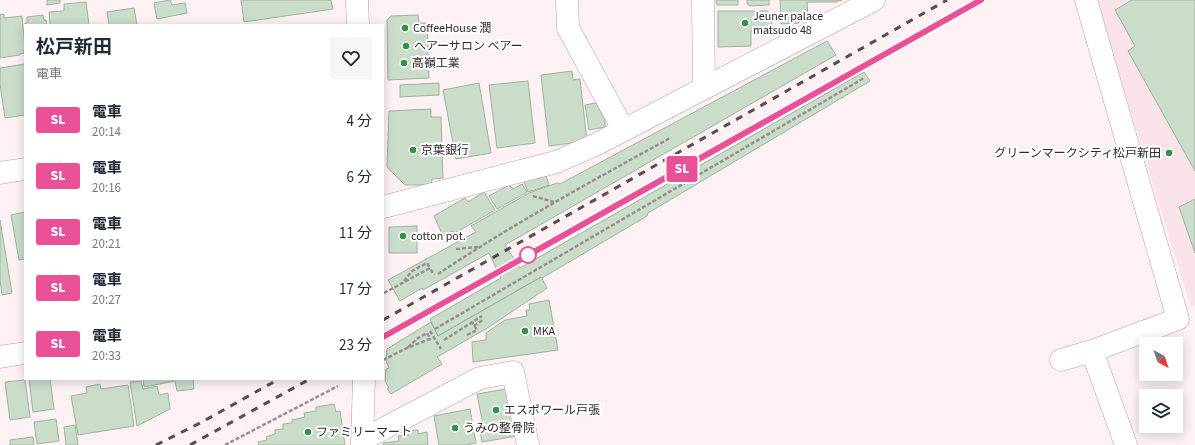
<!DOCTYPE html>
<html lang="ja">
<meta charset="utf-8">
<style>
:root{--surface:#fff;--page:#f6f6f7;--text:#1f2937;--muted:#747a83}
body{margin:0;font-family:"Source Sans 3","Noto Sans JP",sans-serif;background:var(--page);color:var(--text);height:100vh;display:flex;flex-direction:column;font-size:15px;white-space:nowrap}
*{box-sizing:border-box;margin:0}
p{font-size:13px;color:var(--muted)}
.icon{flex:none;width:22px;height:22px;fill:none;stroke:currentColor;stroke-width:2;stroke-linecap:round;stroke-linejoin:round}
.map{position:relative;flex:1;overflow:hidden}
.sheet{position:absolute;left:24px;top:24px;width:360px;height:356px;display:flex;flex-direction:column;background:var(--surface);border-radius:0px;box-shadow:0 2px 10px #0003}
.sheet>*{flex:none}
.badge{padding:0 8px;border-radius:3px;font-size:14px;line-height:26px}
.needle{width:26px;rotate:140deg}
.buttons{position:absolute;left:1139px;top:337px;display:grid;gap:8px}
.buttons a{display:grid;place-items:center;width:44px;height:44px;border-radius:0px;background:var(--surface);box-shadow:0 2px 10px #0003;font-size:20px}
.map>.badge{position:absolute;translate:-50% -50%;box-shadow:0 0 0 2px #fff}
.round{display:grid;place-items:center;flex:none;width:42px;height:42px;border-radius:0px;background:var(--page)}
.headline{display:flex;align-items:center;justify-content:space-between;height:68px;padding:0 12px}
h1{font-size:19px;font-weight:700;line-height:30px}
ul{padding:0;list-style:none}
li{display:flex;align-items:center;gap:12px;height:56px;padding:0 12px}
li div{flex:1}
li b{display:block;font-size:15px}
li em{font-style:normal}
li .badge{min-width:44px;font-weight:700;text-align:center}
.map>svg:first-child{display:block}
.built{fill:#fae3e8}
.building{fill:#c9ddca;stroke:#9eb29f}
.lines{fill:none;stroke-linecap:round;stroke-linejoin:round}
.minor-casing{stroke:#bca0a7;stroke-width:23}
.path{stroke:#9a8e91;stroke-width:2.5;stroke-dasharray:4 2;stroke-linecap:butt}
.minor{stroke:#fff;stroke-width:22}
.rail{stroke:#584c4f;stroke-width:3;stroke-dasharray:7 7;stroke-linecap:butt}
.line-casing{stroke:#fff;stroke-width:9}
.line{stroke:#e95098;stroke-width:6}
.poi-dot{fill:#319245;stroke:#fff;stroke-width:1.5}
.stop-dot{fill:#fff;stroke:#e95098;stroke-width:2}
.labels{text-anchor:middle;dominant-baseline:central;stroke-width:4;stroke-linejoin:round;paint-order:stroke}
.poi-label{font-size:12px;fill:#33282b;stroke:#fff;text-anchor:start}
</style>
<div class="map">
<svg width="1195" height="445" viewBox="0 0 1195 445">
<rect width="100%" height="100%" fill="#fdf1f4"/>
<path class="built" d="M1096,0H1195V306L1191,307Z"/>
<path class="building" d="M47,0H60V3L47,5Z
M170,0L172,5L185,3L187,13L157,19L154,3Z
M241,0H331L333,9L244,22Z
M716,0H738V5H717Z
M747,0H769V5L749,6V4H747Z
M780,0H842L837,1V2H807L808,19H799V23L781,24Z
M1132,0H1195V171L1128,51L1135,46L1115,10Z
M86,2L89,25H50L49,12L64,11V4Z
M134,8L137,25H109L107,12Z
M718,11H768V15H771L772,31H751V46L718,47Z
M4,14V18L22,16L25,48L24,49V53L20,54V55L0,58V15Z
M43,15L44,20H46L47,25H25V23H27V17Z
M418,15L419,23H427L429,78L388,80L387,20L391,16Z
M827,41L836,55L505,245L520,268L864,72L870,81L648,213L647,216L542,278L541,277L438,336L430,319L501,278L489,253L423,290L422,288L400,301L388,280L476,232L471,226L529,193L557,183L560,184Z
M25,64V115L5,118L0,84V68Z
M572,71L573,80L580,79L587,141L549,146L541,75Z
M528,81L535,143L497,148L489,85Z
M439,83V95L400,97V85Z
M479,83L491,153L456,159L443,90Z
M596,103L605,120V127L589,130L585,105Z
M431,109V117H441L443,178L432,179L431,185H405L387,167L389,111Z
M546,176L549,185L528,192L524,182L536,177L537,179Z
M522,184L527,192L497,209L489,196L509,185L513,189Z
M484,192L495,210L455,233L452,231L443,236L434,216L465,198L468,202Z
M1195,199V253L1179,207Z
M25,212V259L19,260L11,215Z
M0,220L12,293L2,295L0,280Z
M417,226V253H389V227Z
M541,277L547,288L489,327L437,357L442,364L391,394L387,389L389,388L385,381L386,369L389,368L386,361L387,349L431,322L438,336Z
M549,300L558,350L473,362L472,342L486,340V333L505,320L527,316L526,310H530L529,304Z
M29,379H50L54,409L33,412Z
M143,379H193L194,389L177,391L175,381L144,387Z
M25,380L30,417L10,420L5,382Z
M141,381L143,389L157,386L159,395L168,393L170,409L137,426L130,382Z
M100,384L101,389L128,385L134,426L78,435L71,396L87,393L86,387Z
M506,389L517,436L482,442L479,425H483L477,394Z
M334,404L336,412L340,411L345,445H259L258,442L267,440L266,437L275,434V430L283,429V424L292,423V420L305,417L304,413L316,411V407Z
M470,409L476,443L466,445H439L434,416Z
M56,419L59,441L37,444L34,422Z
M75,425L78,445H66L64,427Z
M418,430V434L427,432L428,445H383V443L399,441L398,436L409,435V431Z
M33,437L34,445H10V440Z"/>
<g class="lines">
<defs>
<path id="minor" d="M357,0L358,25
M567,0L568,28L623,129
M703,0L704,88
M1086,0L1178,319L1092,351L1126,445
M0,173L25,169
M383,207L556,162L597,144L874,0
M0,357L25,353
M1061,360L1092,351
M362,440L480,378L513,372L528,445
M362,445L364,379"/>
</defs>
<use href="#minor" class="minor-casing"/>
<path class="path" d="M533,196L554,202
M456,249L478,247
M438,274C513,224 592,181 670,138
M404,281L412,271L427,263L430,268
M384,293L430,268L434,275
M474,326L484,319
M435,329L864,78
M430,331L441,349
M467,335L477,330L472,322
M444,340L482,316
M383,360L407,348L430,339L427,333L418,338L407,348
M225,445L338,386"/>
<use href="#minor" class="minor"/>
<path class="rail" d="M383,320L947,0
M383,337L981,0
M156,445L202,422L279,379
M190,445L310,379"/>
</g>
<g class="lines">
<defs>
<path id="line" d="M383,337L981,0"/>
</defs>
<use href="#line" class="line-casing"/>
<use href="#line" class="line"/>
</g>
<g class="poi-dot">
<circle cx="745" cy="23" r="4"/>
<circle cx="405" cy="28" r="4"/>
<circle cx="406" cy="46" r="4"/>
<circle cx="404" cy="63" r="4"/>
<circle cx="413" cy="150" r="4"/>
<circle cx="1169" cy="153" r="4"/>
<circle cx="403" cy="236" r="4"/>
<circle cx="525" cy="331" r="4"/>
<circle cx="496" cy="410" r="4"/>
<circle cx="455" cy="428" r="4"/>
<circle cx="308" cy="432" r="4"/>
</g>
<circle class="stop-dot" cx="528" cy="255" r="8"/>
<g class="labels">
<g class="poi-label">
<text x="753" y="16">Jeuner palace<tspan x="753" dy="14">matsudo 48</tspan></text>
<text x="413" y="28">CoffeeHouse 潤</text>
<text x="414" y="46">ヘアーサロン ベアー</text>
<text x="412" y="63">高嶺工業</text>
<text x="421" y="150">京葉銀行</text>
<text x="1161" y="153" text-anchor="end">グリーンマークシティ松戸新田</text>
<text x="411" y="236">cotton pot.</text>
<text x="533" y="331">MKA</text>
<text x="504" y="410">エスポワール戸張</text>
<text x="463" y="428">うみの整骨院</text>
<text x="316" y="432">ファミリーマート</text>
</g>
</g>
</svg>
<div class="buttons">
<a><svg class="needle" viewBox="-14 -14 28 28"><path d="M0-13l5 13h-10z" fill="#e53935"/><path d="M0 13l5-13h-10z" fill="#747a83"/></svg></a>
<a><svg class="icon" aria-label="layers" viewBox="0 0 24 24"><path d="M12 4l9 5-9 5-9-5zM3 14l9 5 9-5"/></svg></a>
</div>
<b class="badge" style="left:682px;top:169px;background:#e95098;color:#fff">SL</b>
<section class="sheet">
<div class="headline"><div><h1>松戸新田</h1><p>電車</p></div><a class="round"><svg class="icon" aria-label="heart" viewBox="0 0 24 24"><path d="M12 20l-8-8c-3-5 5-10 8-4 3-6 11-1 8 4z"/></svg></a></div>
<ul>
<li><span class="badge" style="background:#e95098;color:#fff">SL</span><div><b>電車</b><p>20:14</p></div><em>4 分</em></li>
<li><span class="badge" style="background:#e95098;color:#fff">SL</span><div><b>電車</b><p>20:16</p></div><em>6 分</em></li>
<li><span class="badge" style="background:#e95098;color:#fff">SL</span><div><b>電車</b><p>20:21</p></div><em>11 分</em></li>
<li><span class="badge" style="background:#e95098;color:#fff">SL</span><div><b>電車</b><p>20:27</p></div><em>17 分</em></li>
<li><span class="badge" style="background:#e95098;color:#fff">SL</span><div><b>電車</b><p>20:33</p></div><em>23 分</em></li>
</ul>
</section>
</div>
